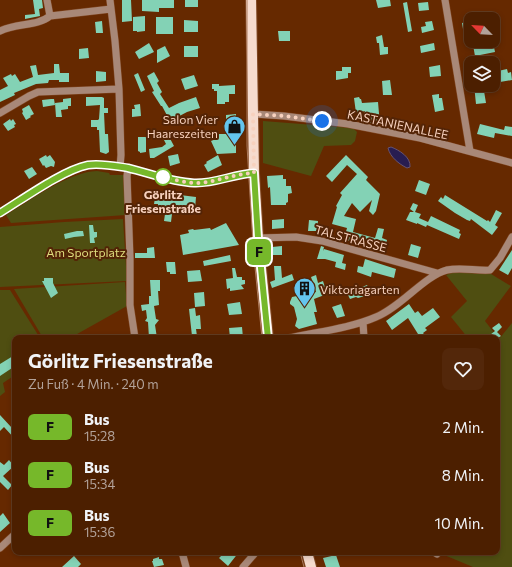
<!DOCTYPE html>
<html lang="de">
<meta charset="utf-8">
<style>
:root{--surface:#4c1f00;--page:#53270a;--text:#f1f3f6;--muted:#b2a299;--line:#633d22}
body{margin:0;font-family:Commissioner,sans-serif;background:var(--page);color:var(--text);height:100vh;display:flex;flex-direction:column;font-size:15px;white-space:nowrap}
*{box-sizing:border-box;margin:0}
p{font-size:13px;color:var(--muted)}
.icon{flex:none;width:22px;height:22px;fill:none;stroke:currentColor;stroke-width:2;stroke-linecap:round;stroke-linejoin:round}
.map{position:relative;flex:1;overflow:hidden}
.panel{position:absolute;left:12px;top:335px;width:488px;height:220px;display:flex;flex-direction:column;background:var(--surface);border-radius:8px;box-shadow:0 2px 6px #0003,0 0 0 1px var(--line)}
.panel>*{flex:none}
.badge{padding:0 8px;border-radius:6px;font-size:14px;line-height:26px}
.needle{width:26px;rotate:295deg}
.controls{position:absolute;left:464px;top:12px;display:grid;gap:8px}
.controls a{display:grid;place-items:center;width:36px;height:36px;border-radius:8px;background:var(--surface);box-shadow:0 2px 6px #0003,0 0 0 1px var(--line);font-size:20px}
.you{position:absolute;width:20px;height:20px;margin:-10px;border:3px solid #fff;border-radius:50%;background:#1a73e8;box-shadow:0 0 0 6px #1a73e833}
.map>.badge{position:absolute;translate:-50% -50%;box-shadow:0 0 0 2px #fff}
.round{display:grid;place-items:center;flex:none;width:42px;height:42px;border-radius:8px;background:var(--page)}
.summary{display:flex;align-items:center;justify-content:space-between;height:68px;padding:0 16px}
h1{font-size:19px;font-weight:700;line-height:30px}
ul{padding:0;list-style:none}
li{display:flex;align-items:center;gap:12px;height:48px;padding:0 16px}
li div{flex:1}
li b{display:block;font-size:15px}
li em{font-style:normal}
li .badge{min-width:44px;font-weight:700;text-align:center}
.map>svg:first-child{display:block}
.green{fill:#4f4e11}
.water{fill:#281d51;stroke:#665372}
.building{fill:#83d2b5}
.lines{fill:none;stroke-linecap:round;stroke-linejoin:round}
.minor-casing{stroke:#804722;stroke-width:8}
.major-casing{stroke:#804722;stroke-width:12}
.minor{stroke:#a88878;stroke-width:7}
.major{stroke:#f6dbce;stroke-width:10}
.tram{stroke:#ae7d5f;stroke-width:1}
.line-casing{stroke:#fff;stroke-width:9}
.line{stroke:#76b82a;stroke-width:6}
.walk{stroke:#f7d1be;stroke-width:4;stroke-dasharray:0 7.2}
.stop-dot{fill:#fff;stroke:#76b82a;stroke-width:2}
.labels{text-anchor:middle;dominant-baseline:central;stroke-width:4;stroke-linejoin:round;paint-order:stroke}
.poi-label{font-size:12px;fill:#f7d1be;stroke:#532406;text-anchor:end}
.street-label{font-size:12px;fill:#f7d1be;stroke:#532406}
.stop-label{font-size:12px;font-weight:bold;fill:#f7d1be;stroke:#532406}
.park-label{font-size:12px;fill:#dfde7e;stroke:#532406}
</style>
<div class="map">
<svg width="512" height="567" viewBox="0 0 512 567">
<rect width="100%" height="100%" fill="#662900"/>
<path class="green" d="M263,121L353,128L357,132L355,141L351,145L324,146L311,176L263,163Z
M97,171L109,173L110,175H124L126,215L11,223L6,215C31,200 68,172 97,171Z
M123,219L127,281L0,287V227L64,222Z
M454,272L491,274L511,286L485,321L499,339L512,323V567H473L437,552H497V338H468L451,317L467,301L446,275Z
M125,282L127,306L70,338H43L14,289Z
M0,290H10L40,338H15V375L3,383L5,392L0,396Z"/>
<path class="water" d="M391,147C399,150 411,157 410,167L407,168C399,164 390,157 388,148Z"/>
<path class="building" d="M33,0H42L43,8L39,9L40,16L25,19V15L35,14Z
M122,0H131L132,21L122,22Z
M142,0H174V8H159V12L142,11Z
M185,0H198V7H185Z
M376,0H390L391,6L378,8Z
M407,2L412,31L408,32L403,3Z
M428,2L429,10L419,11L418,3Z
M145,16V31L137,32V31H133V17Z
M156,17H173V34H156Z
M184,20L198,21V32H184Z
M102,21L103,33H96L95,22Z
M432,21L434,30L422,33L421,27L426,26L425,22Z
M471,21V34L464,35L462,23Z
M278,31H290V41H279Z
M382,35L384,47H388V54L380,55L379,43H377L376,37Z
M493,42L495,52L475,56L473,45Z
M149,43L154,52L139,59L135,52Z
M434,43L435,50L421,53L420,46Z
M165,46L170,56L157,63V50Z
M184,46H198V57H184Z
M88,48L89,58L79,59V49Z
M54,64H59L60,73H69V82H59V80H49L48,83L36,84L14,93L15,95L0,102V90L8,86L3,78L11,74L12,76L15,74L20,82L33,77L30,66L36,65L38,75L54,73Z
M440,65L441,76L430,77L429,67Z
M342,67H351V73H348V78L336,80V71H342Z
M507,69L508,73L511,72L512,80L500,82L498,71Z
M96,71L106,72V81L96,82Z
M154,72L159,81L157,83L162,92L160,94L169,108L179,103L196,97L200,108L187,112L170,121L162,106H161L152,92L154,91L147,76Z
M138,73L145,90L141,92L134,75Z
M194,75L198,86L185,90L181,79Z
M390,80L392,95H383L382,81Z
M212,84H219V86L235,85V94H229V102H225V104H217V91H214V89H212Z
M474,85H483L486,103L476,104Z
M439,94V98H442L444,110L435,112L432,95Z
M86,97H102L104,98V108H108V113H104L105,134H108L109,152L106,154L100,152L99,130H97V127H91V120H98L99,119L100,105L86,106Z
M359,97L360,99H361L362,103L378,102L380,125L361,121L365,111L356,113L354,98Z
M71,98V106H68V109L61,110L62,117H56L55,103L63,102V99Z
M51,99H54L55,105L43,107L42,100Z
M140,104L141,116L132,117V109H135L134,105Z
M29,105L34,114L30,116L31,117L26,120L22,113L23,112L22,109Z
M236,114V153L217,154L211,141L216,139L217,134H229V122H226V115Z
M10,119L11,121L13,119L16,124L14,125L15,127L8,131L3,124Z
M480,124L504,130L505,126L512,127V136L495,133L494,138L477,134Z
M166,131L174,146L154,158H150L149,149L162,147L166,144L161,134Z
M138,137H146V152L140,153V152L138,151Z
M178,154L180,163L170,166L168,156Z
M46,155L47,157L50,155L55,162L54,167L51,166L46,168L44,165L43,166L39,159Z
M218,155L222,165L208,172L204,165L207,163L206,162Z
M346,155L368,177L366,180L380,194L376,211L373,215L369,211L372,200L360,212L352,203L344,216L356,219L353,232L375,238L378,228L384,229L382,238L387,240L385,250L353,240L352,242L344,239L347,228L332,224L337,207L336,206L342,195L340,193L357,174L347,165L332,182L326,176Z
M32,167L37,174L29,179L24,171Z
M283,175V179H286V186H291V187L292,193L288,194V202L286,203V205H271L270,187L268,188L267,176Z
M419,180L430,184L426,195L415,191Z
M156,192L196,197L195,209H190L189,210L185,209V208L173,206L171,222L164,221L166,207L158,206V204H154Z
M445,195L487,221L488,220L490,222L496,210L502,213L495,225L498,227L492,235L471,219L470,221L467,220L455,213L438,201L441,197L443,199Z
M413,203L418,205L415,212L421,214L419,218L428,222L431,216L460,230L459,233L461,234L459,239L427,225L426,227L417,223V224L406,220L410,212H414L410,209Z
M284,219V228L272,229V220Z
M309,220L318,221L317,231H308Z
M226,223L239,245L183,255L180,235L189,233L188,230L193,229L194,230L210,228L211,230Z
M89,225H93L94,232H97V237L94,238L95,243H90Z
M77,231H83L84,236L74,237L65,239L64,234Z
M411,244L421,247L418,258L408,255Z
M282,246V255H273L272,247Z
M321,246L324,247L323,251L324,249L344,255L342,263L346,264L345,270L335,267L336,262L325,259H317Z
M154,247L155,258H135V253H147V248Z
M512,250V268L508,275L499,270Z
M230,255L231,261L204,266L203,261Z
M365,259L396,269L394,278L372,272L371,277L357,272L358,266L363,267Z
M166,262H175L176,274H170V272H167Z
M274,266H281L282,278L292,274L294,280L272,288L270,282L275,280Z
M232,268H235L237,277H242V280H245V284L241,285L244,289L230,291V288L227,289L226,279L233,278Z
M200,270L202,281L188,282L187,271Z
M316,275L318,283L323,281L327,294L314,299L317,312H314L317,324L299,329L295,326L297,319L294,307L290,304V302L292,297L316,292L311,277Z
M44,278H53V283L58,293L51,298L42,281H44Z
M150,280H160V291H158L159,305L154,306L156,319L159,320L155,325L157,338H149L148,322L145,321L147,318L146,310L142,311L141,305L149,304V296H151Z
M367,285L371,294L358,298L356,297L350,299L347,293Z
M204,292L205,306L195,307L194,293Z
M240,302L242,314L229,315L227,304Z
M341,304L345,316L337,318L332,307Z
M409,304L415,313L418,311L422,316L433,308L440,317L425,328L427,330L423,333L427,338H413L418,334L408,318L392,330L386,321Z
M195,308L196,316L200,315L201,329H196L197,336H192L189,309Z
M499,323L502,327L497,332L501,336L498,338H486L495,331L492,328Z
M242,327L243,338H230L229,328Z
M13,356L15,359V366L0,376V364Z
M0,415L12,428L15,425V439L4,427L0,431Z
M9,460L14,466L3,476L12,485L8,490L0,482V462L4,465Z
M3,513L10,523L0,532V516Z
M225,552H239L228,566L219,558Z
M336,555L340,567H326L323,558Z
M74,556L81,564L78,567H62Z
M159,557V559H162L164,565L154,567L152,561H153V559Z"/>
<g class="lines">
<defs>
<path id="minor" d="M47,0L50,16
M110,0L115,41L119,89L121,155L120,167
M445,0L470,151
M50,16L111,9
M0,31C16,23 38,26 50,16
M0,113L29,96L38,92L119,89
M253,114L284,116L348,124L420,138L512,163
M128,168L127,176L130,258V305L135,338
M0,213C23,199 63,170 88,165C101,163 115,166 128,168C149,173 171,182 193,183C214,184 233,174 254,173
M258,238L296,237L322,241L437,273
M363,322L364,338
M289,338C316,332 351,328 376,317C401,307 424,276 447,270C461,267 476,271 490,270L500,258L512,237
M0,548L15,534
M182,552L186,567
M434,552L437,554
M243,567L256,552"/>
<path id="major" d="M251,0L254,173L258,238L268,338
M307,552L311,567"/>
</defs>
<use href="#minor" class="minor-casing"/>
<use href="#major" class="major-casing"/>
<use href="#minor" class="minor"/>
<use href="#major" class="major"/>
<path class="tram" d="M247,0V146L254,257L262,338
M300,552L304,567"/>
</g>
<g class="lines">
<defs>
<path id="line" d="M0,213C23,199 63,170 88,165C101,163 115,166 128,168C149,173 171,182 194,183C214,184 234,174 254,173L258,238L268,338"/>
</defs>
<use href="#line" class="line-casing"/>
<use href="#line" class="line"/>
<path class="walk" d="M163,177C174,179 187,184 200,183C218,181 235,174 254,173L253,114L284,116L322,121"/>
</g>
<defs>
<symbol id="shop-pin" viewBox="-11 -11 22 30"><path d="M0 17L-7.5 6A9.5 9.5 0 1 1 7.5 6Z" fill="#64c5ee" stroke="#532406"/><path d="M-5-2.5h2.3a2.7 3.5 0 0 1 5.4 0H5L5.5 6h-11ZM-1.5-2.5h3a1.5 2.3 0 0 0-3 0Z" fill="#111"/></symbol>
<symbol id="building-pin" viewBox="-11 -11 22 30"><path d="M0 17L-7.5 6A9.5 9.5 0 1 1 7.5 6Z" fill="#64c5ee" stroke="#532406"/><path d="M-4-6H4V6H1V3H-1V6H-4ZM-2.5-4.3h1.7v1.8h-1.7ZM.8-4.3h1.7v1.8H.8ZM-2.5-1h1.7V.8h-1.7ZM.8-1h1.7V.8H.8Z" fill="#111"/></symbol>
</defs>
<g fill-rule="evenodd">
<use href="#shop-pin" x="222" y="114" width="25" height="34"/>
<use href="#building-pin" x="292" y="276" width="25" height="34"/>
</g>
<circle class="stop-dot" cx="163" cy="177" r="8"/>
<g class="labels">
<g class="poi-label">
<text x="218" y="119">Salon Vier<tspan x="218" dy="14">Haareszeiten</tspan></text>
<text x="320" y="289" text-anchor="start">Viktoriagarten</text>
</g>
<g class="street-label">
<text transform="translate(398 124) rotate(12)">KASTANIENALLEE</text>
<text transform="translate(351 238) rotate(15)">TALSTRASSE</text>
</g>
<g class="stop-label">
<text x="163" y="194">Görlitz<tspan x="163" dy="14">Friesenstraße</tspan></text>
</g>
<g class="park-label">
<text x="86" y="252">Am Sportplatz</text>
</g>
</g>
</svg>
<div class="controls">
<a><svg class="needle" viewBox="-14 -14 28 28"><path d="M0-13l5 13h-10z" fill="#e53935"/><path d="M0 13l5-13h-10z" fill="#b2a299"/></svg></a>
<a><svg class="icon" aria-label="layers" viewBox="0 0 24 24"><path d="M12 4l9 5-9 5-9-5zM3 14l9 5 9-5"/></svg></a>
</div>
<div class="you" style="left:322px;top:121px"></div>
<b class="badge" style="left:259px;top:252px;background:#76b82a;color:#111">F</b>
<section class="panel">
<div class="summary"><div><h1>Görlitz Friesenstraße</h1><p>Zu Fuß · 4 Min. · 240 m</p></div><a class="round"><svg class="icon" aria-label="heart" viewBox="0 0 24 24"><path d="M12 20l-8-8c-3-5 5-10 8-4 3-6 11-1 8 4z"/></svg></a></div>
<ul>
<li><span class="badge" style="background:#76b82a;color:#111">F</span><div><b>Bus</b><p>15:28</p></div><em>2 Min.</em></li>
<li><span class="badge" style="background:#76b82a;color:#111">F</span><div><b>Bus</b><p>15:34</p></div><em>8 Min.</em></li>
<li><span class="badge" style="background:#76b82a;color:#111">F</span><div><b>Bus</b><p>15:36</p></div><em>10 Min.</em></li>
</ul>
</section>
</div>
